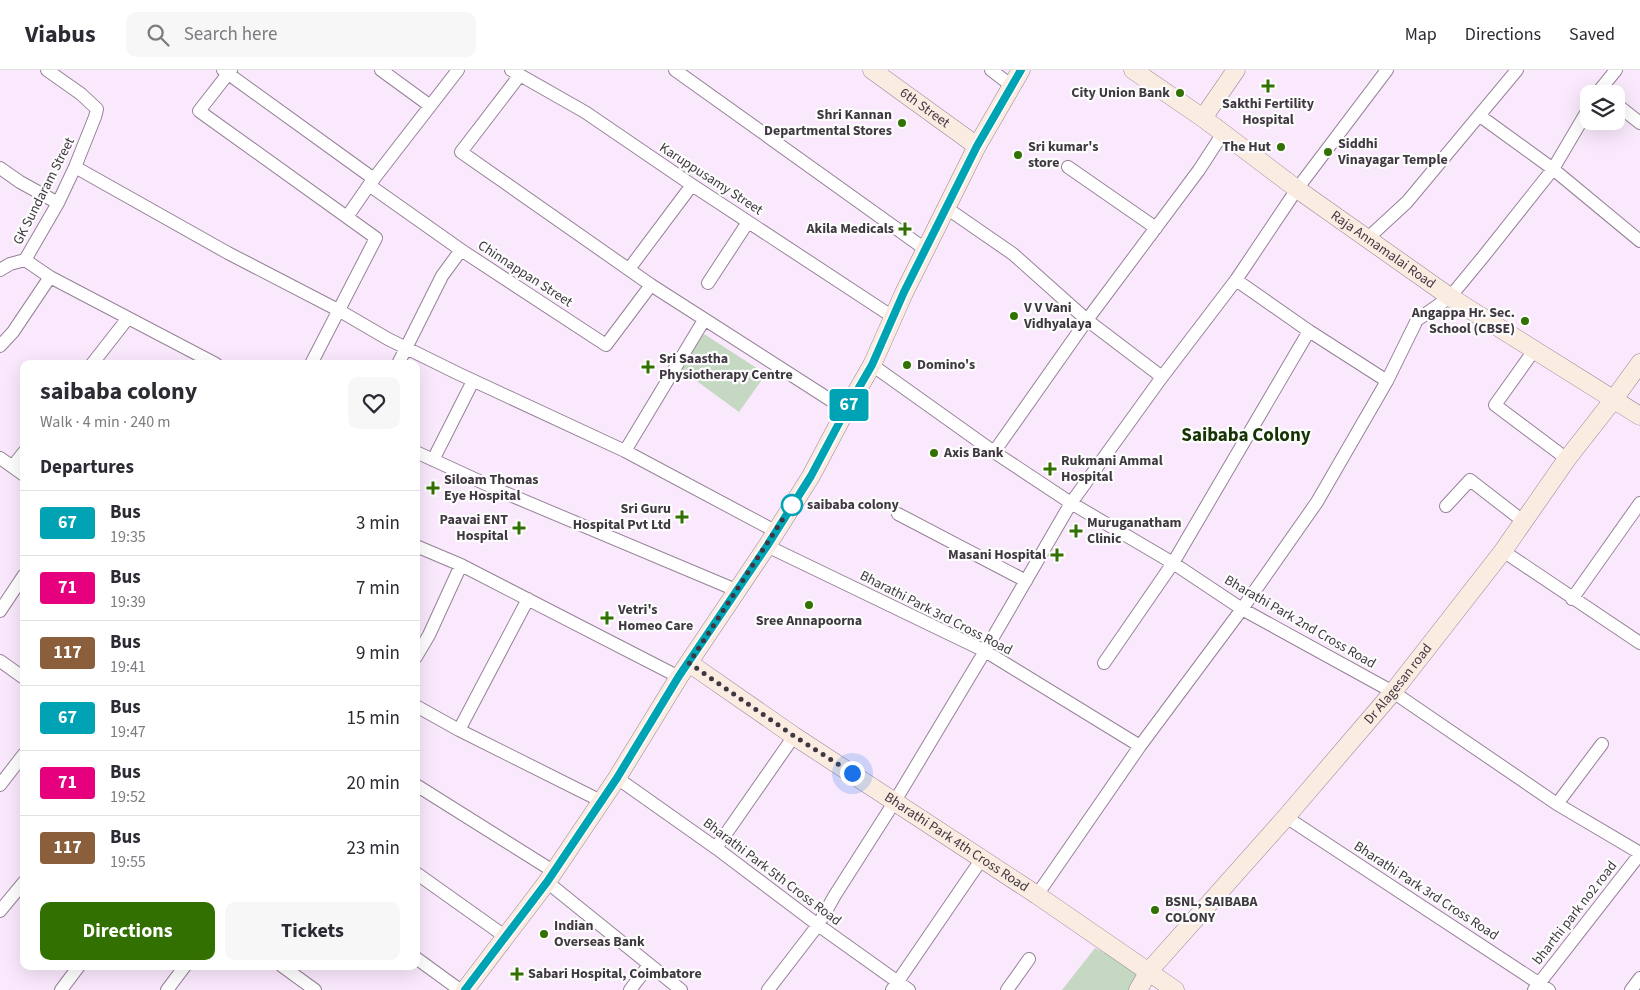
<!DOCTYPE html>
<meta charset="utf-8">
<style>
:root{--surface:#fff;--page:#f7f7f7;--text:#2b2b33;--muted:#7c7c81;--line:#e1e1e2;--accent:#327002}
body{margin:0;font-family:"Source Sans 3",sans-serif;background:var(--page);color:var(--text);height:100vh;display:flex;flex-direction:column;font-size:19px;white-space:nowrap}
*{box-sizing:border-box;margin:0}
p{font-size:16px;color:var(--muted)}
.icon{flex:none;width:28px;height:28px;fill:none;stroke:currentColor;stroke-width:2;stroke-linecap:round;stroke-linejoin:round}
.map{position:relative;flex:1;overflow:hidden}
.details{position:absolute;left:20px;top:290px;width:400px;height:610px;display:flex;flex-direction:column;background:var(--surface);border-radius:10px;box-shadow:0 5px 20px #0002}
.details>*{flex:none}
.badge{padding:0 10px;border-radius:4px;font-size:18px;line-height:32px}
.buttons{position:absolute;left:1580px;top:15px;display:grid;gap:10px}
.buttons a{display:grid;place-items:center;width:45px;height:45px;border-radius:10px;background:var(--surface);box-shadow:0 5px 20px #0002;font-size:25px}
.you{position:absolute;width:25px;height:25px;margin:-12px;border:4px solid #fff;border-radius:50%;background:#1a73e8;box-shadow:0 0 0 8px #1a73e833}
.map>.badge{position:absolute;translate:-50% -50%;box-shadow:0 0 0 2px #fff}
h2{padding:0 20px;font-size:19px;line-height:45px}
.round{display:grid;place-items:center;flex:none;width:52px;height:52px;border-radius:10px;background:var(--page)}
.headline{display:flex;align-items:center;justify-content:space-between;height:85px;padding:0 20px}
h1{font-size:24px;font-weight:700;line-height:38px}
.action{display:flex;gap:10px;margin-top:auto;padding:10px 20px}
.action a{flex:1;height:58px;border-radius:10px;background:var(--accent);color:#fff;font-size:20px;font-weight:700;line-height:58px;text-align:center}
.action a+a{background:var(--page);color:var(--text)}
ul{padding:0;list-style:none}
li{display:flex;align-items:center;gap:15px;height:65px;padding:0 20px;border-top:1px solid var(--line)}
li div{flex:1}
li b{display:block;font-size:19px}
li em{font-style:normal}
li .badge{min-width:55px;font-weight:700;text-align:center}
header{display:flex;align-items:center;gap:30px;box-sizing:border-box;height:70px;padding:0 25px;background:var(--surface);border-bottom:1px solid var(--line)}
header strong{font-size:24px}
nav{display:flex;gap:28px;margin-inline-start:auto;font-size:18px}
.search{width:350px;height:45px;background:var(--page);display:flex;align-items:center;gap:12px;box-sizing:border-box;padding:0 18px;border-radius:10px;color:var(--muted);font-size:19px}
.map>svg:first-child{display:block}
.green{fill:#c4d8c2}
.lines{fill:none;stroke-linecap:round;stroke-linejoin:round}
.street-casing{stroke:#968298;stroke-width:14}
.secondary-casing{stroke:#968298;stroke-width:19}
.street{stroke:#fff;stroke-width:12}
.secondary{stroke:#fbece2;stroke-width:18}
.line-casing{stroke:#fff;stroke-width:11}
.line{stroke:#00a3b4;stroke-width:8}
.walk{stroke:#403841;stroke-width:5;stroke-dasharray:0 9}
.poi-dot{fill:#327002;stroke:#fcfcfc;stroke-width:2}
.stop-dot{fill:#fff;stroke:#00a3b4;stroke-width:2.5}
.labels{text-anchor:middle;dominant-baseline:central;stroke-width:4.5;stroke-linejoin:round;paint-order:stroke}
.poi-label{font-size:14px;font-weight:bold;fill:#403841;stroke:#fcfcfc;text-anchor:start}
.street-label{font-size:14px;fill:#403841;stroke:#fcfcfc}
.stop-label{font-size:14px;font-weight:bold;fill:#403841;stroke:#fcfcfc;text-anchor:start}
.district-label{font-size:19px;font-weight:bold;fill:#163304;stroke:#fcfcfc}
</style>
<header>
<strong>Viabus</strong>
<div class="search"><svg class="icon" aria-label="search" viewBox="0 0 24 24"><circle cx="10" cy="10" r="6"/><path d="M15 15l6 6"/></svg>Search here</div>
<nav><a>Map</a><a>Directions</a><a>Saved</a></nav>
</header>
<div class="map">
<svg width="1640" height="920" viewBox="0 0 1640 920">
<rect width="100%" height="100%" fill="#fae8fc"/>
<path class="green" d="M704,264L766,304L739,342L679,298Z
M1095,878L1143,902L1133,920H1062Z"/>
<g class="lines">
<defs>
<path id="street" d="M47,0L81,24L97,39L95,47L75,97L58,133L25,190L50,207
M223,0L374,109
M231,0L199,41L376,168L311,294
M381,0L429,35
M511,0L585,42L692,115L893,247
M675,0L925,179
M991,0L1012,16
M520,5L461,82L651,215L846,340
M1599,21L1616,0
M1616,34L1640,53
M1480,46L1553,99L1640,171
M75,97L228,183L340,241L388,269L457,303L625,381L775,461
M1068,97L1156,158
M0,98L20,112L58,133
M369,115L461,180L606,275L651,215
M945,137L1013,184L1087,250L1162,307
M347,147L369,115L458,0
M1368,168L1407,132L1517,0
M629,199L692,115
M0,200L10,194L25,190
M1236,210L1309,261
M708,213L748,152
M0,276L13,262L50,207L216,294
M1535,279L1495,335L1567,389
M92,294L128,248
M398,294L442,206L461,180
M872,295L994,382L1071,433L1173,493L1242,539L1393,622L1557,734L1640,783
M625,381L704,250
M416,382L503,422L736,520
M994,382L1087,250L1199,100L1223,63
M0,388L24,405
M433,390L473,311
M13,396L24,382
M1446,436L1470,410L1523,451
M898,444L1026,511
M416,476L461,495L679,607
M767,476L985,581L1140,676
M1503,481L1640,573
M1572,529L1640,433
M0,541L24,505
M416,587L429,565L461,495
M0,591L24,608
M1104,593L1173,493L1309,261L1387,311
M416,636L459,660L601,731
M459,660L528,529
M617,708L716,778L818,855L909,920
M0,715L24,684
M416,715L553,801
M1557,734L1602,674
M1286,747L1549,920
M716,778L794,666
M416,803L506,867
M547,812L681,920
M1037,825L1140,676L1242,539L1317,432L1387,311L1417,250L1450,227L1483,187L1553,99L1589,38
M0,841L24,812
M416,888L460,920
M282,896L315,920
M61,920L79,896
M167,920L185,896
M630,920L649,895
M768,920L818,855L835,825L895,731L985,581L1071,433L1162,307L1236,210L1297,119L1387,0
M892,920L981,790
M1007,920L1029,889
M1534,920L1640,784
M1631,920L1640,908"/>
<g id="secondary">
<path id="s1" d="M872,0L977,76"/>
<path id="s2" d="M1133,0L1203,48L1297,119L1450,227L1640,346"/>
<path d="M1203,48L1236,0"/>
<path id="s3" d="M689,593L794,666L1037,825L1175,920"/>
<path d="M465,920L547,812L617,708L679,607L767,476L811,406L846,340L872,295L904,223L977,76L1021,0"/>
<path id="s4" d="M1138,920L1149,901L1286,747L1393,622L1503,481L1567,389L1614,329L1640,293"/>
</g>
</defs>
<use href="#street" class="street-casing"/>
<use href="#secondary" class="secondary-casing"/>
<use href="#street" class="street"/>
<use href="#secondary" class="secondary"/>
</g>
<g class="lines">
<defs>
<path id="line" d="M465,920L547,812L617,708L679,606L767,476L811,406L846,340L872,295L904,222L977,76L1021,0"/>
</defs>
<use href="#line" class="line-casing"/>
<use href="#line" class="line"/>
<path class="walk" d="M792,435L689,593L794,666L852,703"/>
</g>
<g class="poi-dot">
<path d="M1265.5 8.5h5v5h5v5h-5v5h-5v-5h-5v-5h5z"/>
<circle cx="1180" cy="23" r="5"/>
<circle cx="902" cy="53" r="5"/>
<circle cx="1281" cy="77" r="5"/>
<circle cx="1328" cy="82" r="5"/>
<circle cx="1018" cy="85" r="5"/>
<path d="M902.5 151.5h5v5h5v5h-5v5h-5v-5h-5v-5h5z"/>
<circle cx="1014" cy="246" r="5"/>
<circle cx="1525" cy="251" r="5"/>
<circle cx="907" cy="295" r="5"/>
<path d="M645.5 289.5h5v5h5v5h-5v5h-5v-5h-5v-5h5z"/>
<circle cx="934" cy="383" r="5"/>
<path d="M1047.5 391.5h5v5h5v5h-5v5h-5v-5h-5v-5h5z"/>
<path d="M430.5 410.5h5v5h5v5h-5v5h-5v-5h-5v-5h5z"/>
<path d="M679.5 439.5h5v5h5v5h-5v5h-5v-5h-5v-5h5z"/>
<path d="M516.5 450.5h5v5h5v5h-5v5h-5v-5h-5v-5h5z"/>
<path d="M1073.5 453.5h5v5h5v5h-5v5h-5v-5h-5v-5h5z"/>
<path d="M1054.5 477.5h5v5h5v5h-5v5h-5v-5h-5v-5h5z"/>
<circle cx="809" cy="535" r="5"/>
<path d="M604.5 540.5h5v5h5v5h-5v5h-5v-5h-5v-5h5z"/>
<circle cx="1155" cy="840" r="5"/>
<circle cx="544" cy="864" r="5"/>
<path d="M514.5 896.5h5v5h5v5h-5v5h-5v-5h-5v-5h5z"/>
</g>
<circle class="stop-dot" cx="792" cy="435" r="10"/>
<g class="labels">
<g class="poi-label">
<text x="1170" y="23" text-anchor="end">City Union Bank</text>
<text x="1268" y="34" text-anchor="middle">Sakthi Fertility<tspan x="1268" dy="16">Hospital</tspan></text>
<text x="892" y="45" text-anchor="end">Shri Kannan<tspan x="892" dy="16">Departmental Stores</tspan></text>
<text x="1338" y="74">Siddhi<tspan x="1338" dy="16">Vinayagar Temple</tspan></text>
<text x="1028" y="77">Sri kumar's<tspan x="1028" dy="16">store</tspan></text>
<text x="1271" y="77" text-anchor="end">The Hut</text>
<text x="894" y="159" text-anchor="end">Akila Medicals</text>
<text x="1024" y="238">V V Vani<tspan x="1024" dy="16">Vidhyalaya</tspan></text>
<text x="1515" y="243" text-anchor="end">Angappa Hr. Sec.<tspan x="1515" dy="16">School (CBSE)</tspan></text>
<text x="659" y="289">Sri Saastha<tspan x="659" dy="16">Physiotherapy Centre</tspan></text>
<text x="917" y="295">Domino's</text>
<text x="944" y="383">Axis Bank</text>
<text x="1061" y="391">Rukmani Ammal<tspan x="1061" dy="16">Hospital</tspan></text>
<text x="444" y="410">Siloam Thomas<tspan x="444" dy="16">Eye Hospital</tspan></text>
<text x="671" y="439" text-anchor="end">Sri Guru<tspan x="671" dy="16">Hospital Pvt Ltd</tspan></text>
<text x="508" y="450" text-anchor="end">Paavai ENT<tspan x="508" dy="16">Hospital</tspan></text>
<text x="1087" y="453">Muruganatham<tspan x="1087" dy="16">Clinic</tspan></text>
<text x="1046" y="485" text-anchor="end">Masani Hospital</text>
<text x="618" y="540">Vetri's<tspan x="618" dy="16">Homeo Care</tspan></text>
<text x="809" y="551" text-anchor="middle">Sree Annapoorna</text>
<text x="1165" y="832">BSNL, SAIBABA<tspan x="1165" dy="16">COLONY</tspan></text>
<text x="554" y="856">Indian<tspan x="554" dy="16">Overseas Bank</tspan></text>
<text x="528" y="904">Sabari Hospital, Coimbatore</text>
</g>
<g class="street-label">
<text stroke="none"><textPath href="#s1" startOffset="65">6th Street</textPath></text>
<text transform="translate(711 109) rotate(33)">Karuppusamy Street</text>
<text transform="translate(44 121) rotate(-63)">GK Sundaram Street</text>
<text stroke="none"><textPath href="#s2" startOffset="308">Raja Annamalai Road</textPath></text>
<text transform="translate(525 204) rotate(33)">Chinnappan Street</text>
<text transform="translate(936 543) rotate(27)">Bharathi Park 3rd Cross Road</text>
<text transform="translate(1300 552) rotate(30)">Bharathi Park 2nd Cross Road</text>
<text stroke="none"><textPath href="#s4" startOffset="402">Dr Alagesan road</textPath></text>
<text stroke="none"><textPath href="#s3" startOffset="322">Bharathi Park 4th Cross Road</textPath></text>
<text transform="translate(772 802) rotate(37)">Bharathi Park 5th Cross Road</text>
<text transform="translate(1426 821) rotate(33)">Bharathi Park 3rd Cross Road</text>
<text transform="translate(1575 843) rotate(-52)">bharthi park no2 road</text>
</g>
<g class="stop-label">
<text x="807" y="435">saibaba colony</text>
</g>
<g class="district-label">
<text x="1246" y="365">Saibaba Colony</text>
</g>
</g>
</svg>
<div class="buttons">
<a><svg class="icon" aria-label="layers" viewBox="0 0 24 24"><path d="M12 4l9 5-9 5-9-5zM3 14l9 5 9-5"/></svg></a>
</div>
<div class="you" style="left:852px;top:703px"></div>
<b class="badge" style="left:849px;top:335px;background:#00a3b4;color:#fff">67</b>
<section class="details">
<div class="headline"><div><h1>saibaba colony</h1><p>Walk · 4 min · 240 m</p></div><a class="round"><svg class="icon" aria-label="heart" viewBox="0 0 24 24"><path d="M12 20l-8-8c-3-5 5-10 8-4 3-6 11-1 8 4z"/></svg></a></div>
<h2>Departures</h2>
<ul>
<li><span class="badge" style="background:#00a3b4;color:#fff">67</span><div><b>Bus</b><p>19:35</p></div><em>3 min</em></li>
<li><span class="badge" style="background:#e6007e;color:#fff">71</span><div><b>Bus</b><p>19:39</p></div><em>7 min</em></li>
<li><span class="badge" style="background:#8b5e3c;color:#fff">117</span><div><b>Bus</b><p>19:41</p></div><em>9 min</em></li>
<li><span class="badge" style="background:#00a3b4;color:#fff">67</span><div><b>Bus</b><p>19:47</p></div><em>15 min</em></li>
<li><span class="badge" style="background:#e6007e;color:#fff">71</span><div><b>Bus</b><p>19:52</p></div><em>20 min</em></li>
<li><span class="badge" style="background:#8b5e3c;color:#fff">117</span><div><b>Bus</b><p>19:55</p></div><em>23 min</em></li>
</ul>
<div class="action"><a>Directions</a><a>Tickets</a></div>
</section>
</div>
